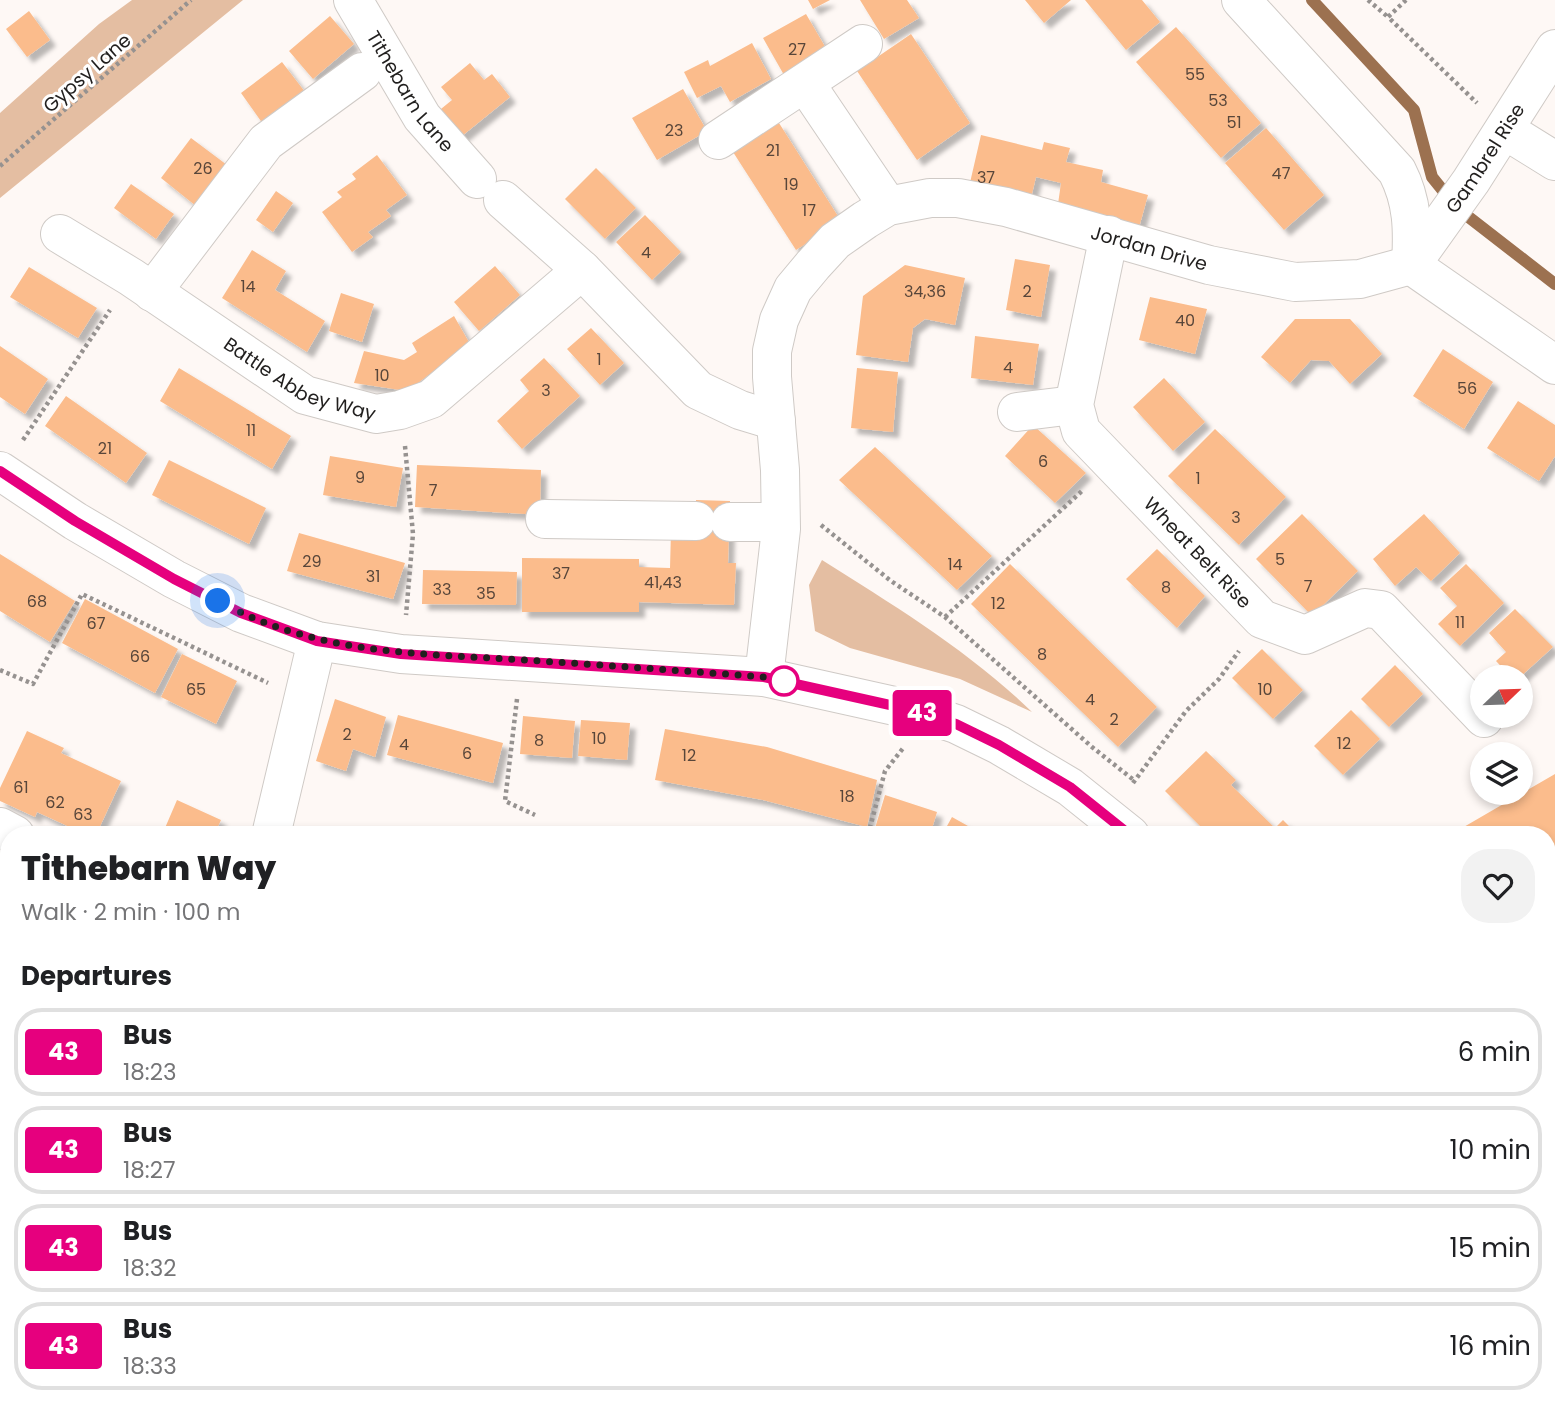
<!DOCTYPE html>
<meta charset="utf-8">
<style>
:root{--surface:#fff;--page:#f2f2f2;--text:#202124;--muted:#757577;--line:#e0e0e0}
body{margin:0;font-family:Poppins,sans-serif;background:var(--page);color:var(--text);height:100vh;display:flex;flex-direction:column;font-size:26px;white-space:nowrap}
*{box-sizing:border-box;margin:0}
p{font-size:23px;color:var(--muted)}
.icon{flex:none;width:38px;height:38px;fill:none;stroke:currentColor;stroke-width:2;stroke-linecap:round;stroke-linejoin:round}
.map{position:relative;flex:1;overflow:hidden}
.details{position:absolute;left:0px;top:826px;width:1556px;height:590px;display:flex;flex-direction:column;background:var(--surface);border-radius:28px 28px 0 0;box-shadow:0 4px 10px #0003}
.details>*{flex:none}
.badge{padding:0 14px;border-radius:5px;font-size:24px;line-height:46px}
.needle{width:46px;rotate:67deg}
.tools{position:absolute;left:1470px;top:665px;display:grid;gap:14px}
.tools a{display:grid;place-items:center;width:63px;height:63px;border-radius:50%;background:var(--surface);box-shadow:0 4px 10px #0003;font-size:35px}
.you{position:absolute;width:35px;height:35px;margin:-18px;border:5px solid #fff;border-radius:50%;background:#1a73e8;box-shadow:0 0 0 10px #1a73e833}
.map>.badge{position:absolute;translate:-50% -50%;box-shadow:0 0 0 4px #fff}
h2{padding:0 21px;font-size:26px;line-height:63px}
.round{display:grid;place-items:center;flex:none;width:74px;height:74px;border-radius:28px;background:var(--page)}
.head{display:flex;align-items:center;justify-content:space-between;height:119px;padding:0 21px}
h1{font-size:33px;font-weight:800;line-height:52px}
ul{padding:0;list-style:none}
li{display:flex;align-items:center;gap:21px;height:88px;margin:0 14px 10px;padding:0 7px;border:4px solid var(--line);border-radius:28px}
li div{flex:1}
li b{display:block;font-size:26px}
li em{font-style:normal}
li .badge{min-width:77px;font-weight:700;text-align:center}
.map>svg:first-child{display:block}
.green{fill:#e4bea2}
.lines{fill:none;stroke-linecap:round;stroke-linejoin:round}
.stream{stroke:#9c7150;stroke-width:12}
.building{fill:#fbbc8c;filter:url(#shadow)}
.minor-casing{stroke:#cfcac6;stroke-width:40}
.highway-casing{stroke:#ab8264;stroke-width:40}
.path{stroke:#969290;stroke-width:4.5;stroke-dasharray:3.5 3.5;stroke-linecap:butt}
.minor{stroke:#fff;stroke-width:38}
.highway{stroke:#f6b889;stroke-width:38}
.line-casing{stroke:#fff;stroke-width:16}
.line{stroke:#e6007e;stroke-width:10}
.walk{stroke:#211f1e;stroke-width:7;stroke-dasharray:0 12.6}
.stop-dot{fill:#fff;stroke:#e6007e;stroke-width:3.5}
.labels{text-anchor:middle;dominant-baseline:central;stroke-width:6;stroke-linejoin:round;paint-order:stroke}
.number-label{font-size:16px;fill:#58463a}
.street-label{font-size:19px;fill:#211f1e;stroke:#fff}
</style>
<div class="map">
<svg width="1555" height="1415" viewBox="0 0 1555 1415">
<defs>
<filter id="shadow"><feDropShadow dx="6" dy="6" stdDeviation="2" flood-color="#0004"/></filter>
</defs>
<rect width="100%" height="100%" fill="#fef8f5"/>
<path class="green" d="M132,0H243L0,198V113L99,24Z
M822,560C895,606 969,651 1032,712L960,679L850,648L815,631L809,585Z
M0,1150L9,1164V1226L0,1230Z
M385,1407H984L958,1415H348Z"/>
<g class="lines">
<path class="stream" d="M1312,0L1414,110L1432,177L1457,208L1555,284"/>
</g>
<path class="building" d="M808,0H830L813,9Z
M860,0H907L919,18L884,39Z
M1025,0H1071L1044,23Z
M1085,0H1142L1160,22L1126,50Z
M29,11L50,40L27,57L6,29Z
M806,14L827,50L784,75L763,38Z
M330,16L354,44L313,79L289,51Z
M1176,27L1261,123L1221,158L1136,62Z
M911,34L970,123L917,160L857,71Z
M752,43L771,79L730,102L721,86L697,98L684,72L708,60L710,66Z
M282,62L305,92L263,124L241,93Z
M470,63L484,80L492,74L510,97L457,140L436,113L452,100L441,87Z
M683,89L707,131L657,160L632,118Z
M779,123L841,221L796,250L733,152Z
M1266,128L1324,195L1284,230L1225,163Z
M981,135L1042,150L1044,142L1070,148L1066,162L1103,170L1101,182L1148,195L1138,231L1057,211L1061,183L1036,177L1030,202L969,187Z
M191,138L227,165L196,206L161,178Z
M377,155L407,195L386,210L391,216L368,232L373,237L352,252L322,212L342,197L337,192L356,179L352,174Z
M596,168L636,208L605,239L565,199Z
M131,184L174,214L156,239L114,208Z
M276,191L293,203L273,232L256,220Z
M645,215L681,252L652,280L616,242Z
M252,250L286,271L275,290L325,321L307,352L222,298Z
M1015,259L1050,265L1041,317L1006,310Z
M905,265L965,278L955,325L925,319L913,328L908,362L856,355L863,296Z
M495,266L520,295L479,331L454,302Z
M29,267L97,308L78,338L10,297Z
M341,293L374,304L362,342L329,331Z
M1150,297L1207,309L1195,354L1139,340Z
M454,316L470,344L407,391L354,383L364,351L404,360L417,352L412,343Z
M1295,319H1350L1382,354L1350,384L1329,361L1311,360L1290,383L1261,357Z
M591,328L624,363L600,385L567,349Z
M975,336L1039,344L1033,385L971,378Z
M0,346L48,379L25,414L0,397Z
M1443,349L1493,382L1464,429L1413,396Z
M544,358L580,396L522,449L497,421L529,391L520,380Z
M179,368L291,436L272,469L160,401Z
M857,368L898,372L893,432L851,428Z
M1164,378L1205,422L1173,451L1133,407Z
M66,396L147,453L126,483L45,426Z
M1518,401L1555,425V456L1539,481L1487,448Z
M1033,425L1086,473L1055,503L1005,456Z
M1215,429L1286,497L1239,545L1168,476Z
M875,447L992,556L957,590L839,480Z
M330,456L403,468L396,507L323,495Z
M169,460L266,508L249,544L152,495Z
M417,465L541,470L540,515L415,507Z
M696,500L730,501L728,563H736L734,605L639,602V612H522V558L639,559V567L670,568L671,531H695Z
M1302,514L1358,571L1312,616L1256,559Z
M1424,514L1460,553L1431,581L1416,567L1395,586L1373,559Z
M299,533L405,563L393,599L287,571Z
M1157,549L1205,596L1177,628L1126,579Z
M0,554L75,601L50,642L0,611Z
M1010,564L1157,707L1118,747L971,604Z
M1466,564L1504,603L1460,646L1438,624L1457,606L1440,588Z
M423,570L517,572L516,605L422,604Z
M85,599L178,649L155,693L62,643Z
M1515,609L1553,647L1520,677H1511L1496,661L1506,652L1489,633Z
M1262,649L1303,690L1273,719L1232,678Z
M182,654L237,681L216,724L161,697Z
M1395,665L1423,694L1389,727L1361,699Z
M335,699L386,717L375,757L353,749L346,771L316,761Z
M1351,710L1380,739L1343,775L1314,746Z
M398,715L503,743L493,783L387,755Z
M523,716L575,721L572,758L520,754Z
M581,720L630,723L627,760L578,756Z
M665,729L767,747L877,780L867,827L763,800L655,780Z
M27,731L64,748L61,753L121,781L96,835H87L37,812L35,817L0,801V788Z
M1206,751L1236,780L1231,785L1275,828L1283,820L1298,835H1209L1165,791Z
M1555,774V1098L1547,1084V835H1450Z
M885,795L937,812L930,835H873Z
M177,800L221,820L214,835H162Z
M952,817L984,835H942Z
M573,827L603,834V835H571Z
M8,949L9,1003L0,1009V954Z
M9,1136V1154L0,1141Z
M9,1325V1383L5,1384L4,1380L0,1381V1328Z"/>
<g class="lines">
<defs>
<g id="minor">
<path id="s1" d="M353,0L422,117L477,179"/>
<path d="M1241,0L1397,171C1413,202 1413,230 1411,265"/>
<path d="M805,83L888,206"/>
<path d="M1505,130L1555,161"/>
<path d="M718,140L863,44"/>
<path d="M503,200L582,270L698,390L740,410L776,421"/>
<path id="s2" d="M60,234L131,277L305,395L376,414L400,410L431,399L582,270"/>
<path id="s3" d="M1109,235L1074,405L1081,431L1262,619L1305,635L1365,608L1381,610L1484,718"/>
<path id="s4" d="M1411,265L1471,181L1555,49"/>
<path d="M1411,265L1555,365"/>
<path d="M152,292L266,142L362,72"/>
<path d="M1017,412L1074,405"/>
<path d="M0,471L75,521L174,579L241,613L317,641L401,654L764,677L917,711L956,724L999,745L1070,787L1130,835"/>
<path d="M545,519L696,521"/>
<path d="M730,522H780"/>
<path id="s5" d="M764,677L781,529L780,470L772,377V351L779,320L793,289L813,265L835,241L865,220L888,206L930,198H958L1006,207L1209,265L1295,282L1360,279L1411,265"/>
<path d="M0,827L15,835"/>
<path d="M271,835L317,641"/>
<path d="M0,1073L9,1067"/>
<path d="M1547,1167L1555,1168"/>
<path d="M213,1407L214,1413L242,1407"/>
<path d="M1417,1407L1419,1415"/>
</g>
<path id="highway" d="M1547,1333L1555,1331
M1235,1415L1266,1407"/>
</defs>
<use href="#minor" class="minor-casing"/>
<use href="#highway" class="highway-casing"/>
<path class="path" d="M1368,0L1388,17
M1406,0L1388,17L1477,103
M0,166L191,0
M23,440L110,310
M405,446L413,534L406,615
M821,525L891,581L945,617L1092,747L1135,781
M945,617L1083,490
M0,670L33,684L82,594L268,683
M517,699L505,801L535,815
M1133,783L1186,711L1219,679L1239,651
M868,835L885,771L904,747
M37,1407L41,1415
M1358,1407L1360,1415
M0,1411L14,1407"/>
<use href="#minor" class="minor"/>
<use href="#highway" class="highway"/>
</g>
<g class="lines">
<defs>
<path id="line" d="M0,471L75,521L174,579L241,613L317,641L401,654L764,677L917,711L956,724L999,745L1070,787L1130,835"/>
</defs>
<use href="#line" class="line-casing"/>
<use href="#line" class="line"/>
<path class="walk" d="M218,601C318,655 414,653 524,660C604,665 684,671 764,677L789,682L784,681"/>
</g>
<circle class="stop-dot" cx="784" cy="681" r="14"/>
<g class="labels">
<g class="number-label">
<text x="797" y="49">27</text>
<text x="1195" y="74">55</text>
<text x="1218" y="100">53</text>
<text x="1234" y="122">51</text>
<text x="674" y="130">23</text>
<text x="773" y="150">21</text>
<text x="203" y="168">26</text>
<text x="1281" y="173">47</text>
<text x="986" y="177">37</text>
<text x="791" y="184">19</text>
<text x="809" y="210">17</text>
<text x="646" y="252">4</text>
<text x="248" y="286">14</text>
<text x="925" y="291">34,36</text>
<text x="1027" y="291">2</text>
<text x="1185" y="320">40</text>
<text x="599" y="359">1</text>
<text x="1008" y="367">4</text>
<text x="382" y="375">10</text>
<text x="1467" y="388">56</text>
<text x="546" y="390">3</text>
<text x="251" y="430">11</text>
<text x="105" y="448">21</text>
<text x="1043" y="461">6</text>
<text x="360" y="477">9</text>
<text x="1198" y="478">1</text>
<text x="433" y="490">7</text>
<text x="1236" y="517">3</text>
<text x="1280" y="559">5</text>
<text x="312" y="561">29</text>
<text x="955" y="564">14</text>
<text x="561" y="573">37</text>
<text x="373" y="576">31</text>
<text x="663" y="582">41,43</text>
<text x="1308" y="586">7</text>
<text x="1166" y="587">8</text>
<text x="442" y="589">33</text>
<text x="486" y="593">35</text>
<text x="37" y="601">68</text>
<text x="998" y="603">12</text>
<text x="1460" y="622">11</text>
<text x="96" y="623">67</text>
<text x="1042" y="654">8</text>
<text x="140" y="656">66</text>
<text x="196" y="689">65</text>
<text x="1265" y="689">10</text>
<text x="1090" y="699">4</text>
<text x="1114" y="719">2</text>
<text x="347" y="734">2</text>
<text x="599" y="738">10</text>
<text x="539" y="740">8</text>
<text x="1344" y="743">12</text>
<text x="404" y="744">4</text>
<text x="467" y="753">6</text>
<text x="689" y="755">12</text>
<text x="21" y="787">61</text>
<text x="847" y="796">18</text>
<text x="55" y="802">62</text>
<text x="83" y="814">63</text>
</g>
<g class="street-label">
<text transform="translate(87 73) rotate(-41)">Gypsy Lane</text>
<text stroke="none"><textPath href="#s1" startOffset="108">Tithebarn Lane</textPath></text>
<text stroke="none"><textPath href="#s4" startOffset="130">Gambrel Rise</textPath></text>
<text stroke="none"><textPath href="#s5" startOffset="789">Jordan Drive</textPath></text>
<text stroke="none"><textPath href="#s2" startOffset="282">Battle Abbey Way</textPath></text>
<text stroke="none"><textPath href="#s3" startOffset="369">Wheat Belt Rise</textPath></text>
</g>
</g>
</svg>
<div class="tools">
<a><svg class="needle" viewBox="-14 -14 28 28"><path d="M0-13l5 13h-10z" fill="#e53935"/><path d="M0 13l5-13h-10z" fill="#757577"/></svg></a>
<a><svg class="icon" aria-label="layers" viewBox="0 0 24 24"><path d="M12 4l9 5-9 5-9-5zM3 14l9 5 9-5"/></svg></a>
</div>
<div class="you" style="left:218px;top:601px"></div>
<b class="badge" style="left:922px;top:713px;background:#e6007e;color:#fff">43</b>
<section class="details">
<div class="head"><div><h1>Tithebarn Way</h1><p>Walk · 2 min · 100 m</p></div><a class="round"><svg class="icon" aria-label="heart" viewBox="0 0 24 24"><path d="M12 20l-8-8c-3-5 5-10 8-4 3-6 11-1 8 4z"/></svg></a></div>
<h2>Departures</h2>
<ul>
<li><span class="badge" style="background:#e6007e;color:#fff">43</span><div><b>Bus</b><p>18:23</p></div><em>6 min</em></li>
<li><span class="badge" style="background:#e6007e;color:#fff">43</span><div><b>Bus</b><p>18:27</p></div><em>10 min</em></li>
<li><span class="badge" style="background:#e6007e;color:#fff">43</span><div><b>Bus</b><p>18:32</p></div><em>15 min</em></li>
<li><span class="badge" style="background:#e6007e;color:#fff">43</span><div><b>Bus</b><p>18:33</p></div><em>16 min</em></li>
</ul>
</section>
</div>
